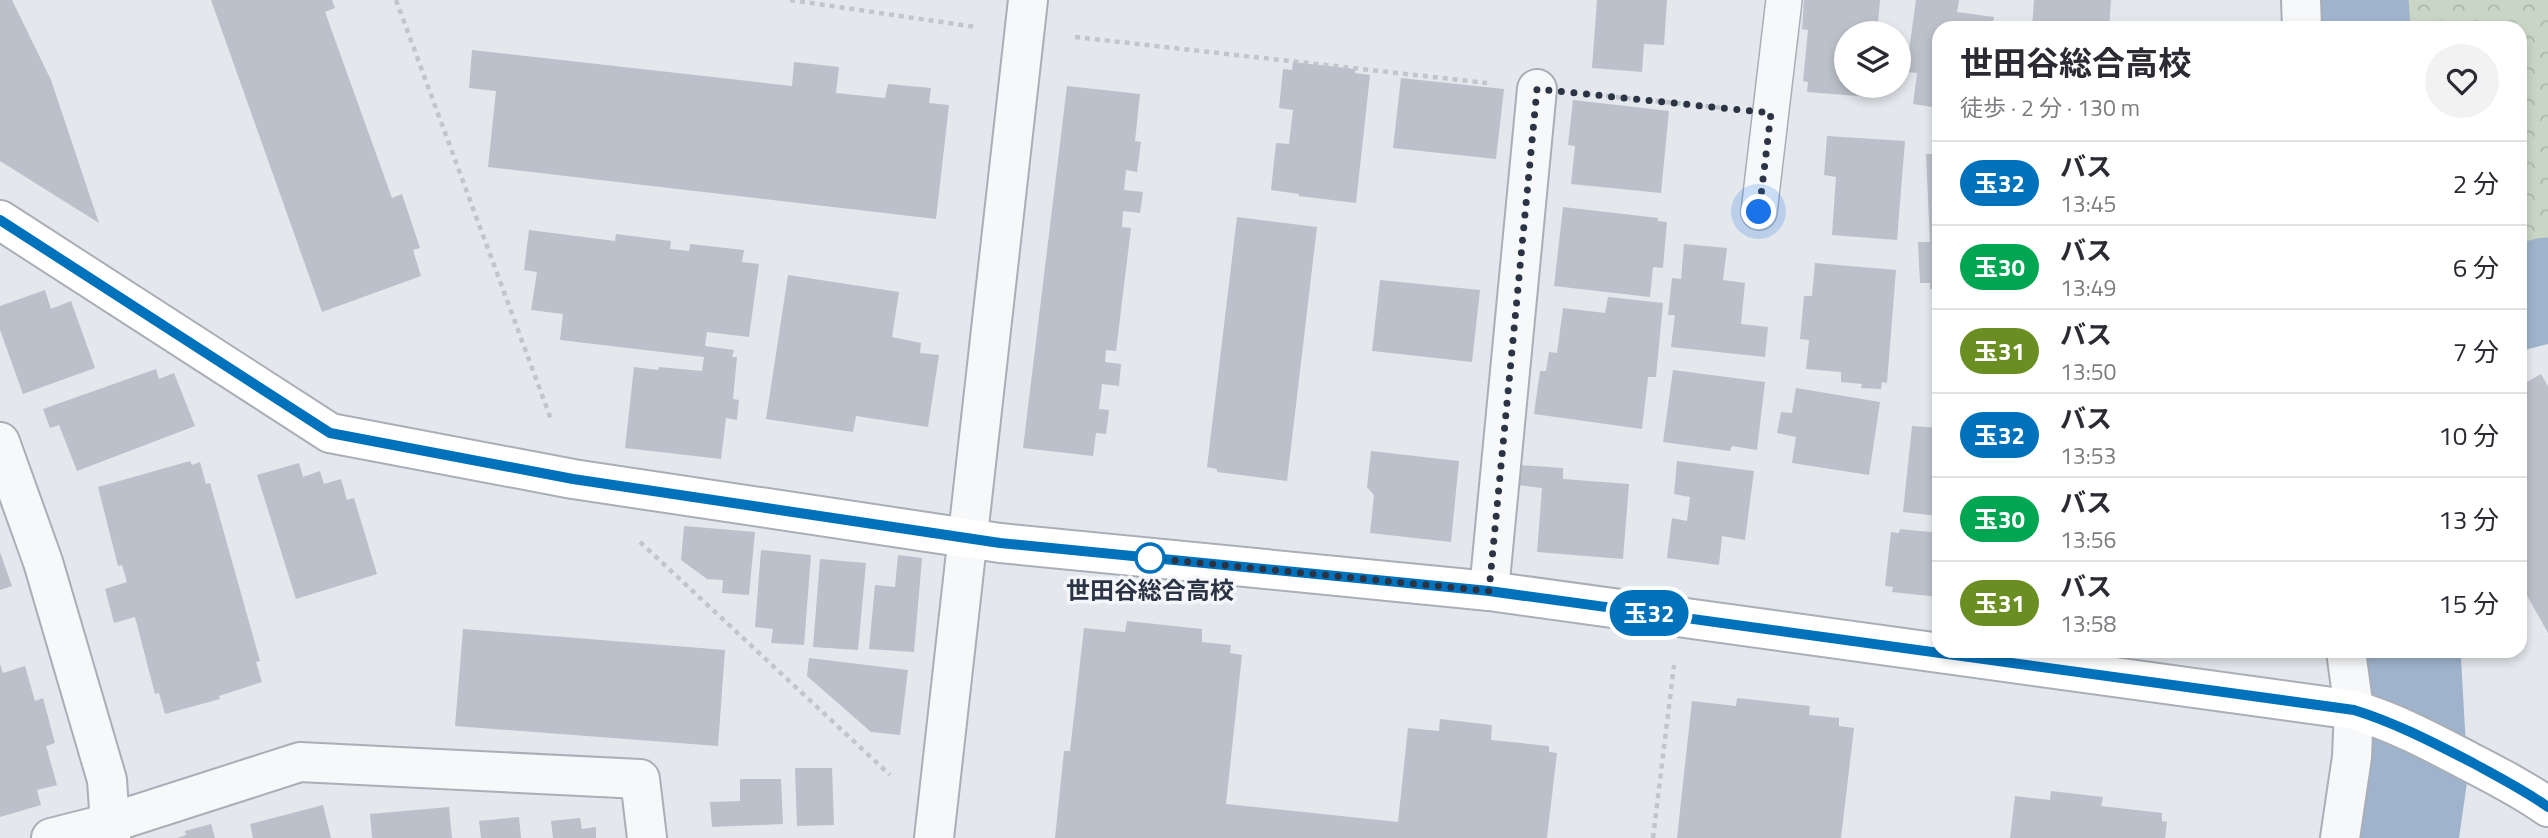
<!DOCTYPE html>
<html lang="ja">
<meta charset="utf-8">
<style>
:root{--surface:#fff;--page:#f2f2f3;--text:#2b2b33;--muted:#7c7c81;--line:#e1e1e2}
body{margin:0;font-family:"Titillium Web","Noto Sans JP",sans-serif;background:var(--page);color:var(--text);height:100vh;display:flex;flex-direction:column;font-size:26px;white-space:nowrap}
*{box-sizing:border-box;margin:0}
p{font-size:23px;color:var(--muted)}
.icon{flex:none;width:38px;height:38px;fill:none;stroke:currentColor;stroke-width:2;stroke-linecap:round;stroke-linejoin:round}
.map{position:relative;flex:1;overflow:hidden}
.drawer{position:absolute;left:1932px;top:21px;width:595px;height:637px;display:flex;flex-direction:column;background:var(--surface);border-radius:21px;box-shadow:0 4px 10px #0003}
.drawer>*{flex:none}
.badge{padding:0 14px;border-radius:23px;font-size:24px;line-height:46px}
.tools{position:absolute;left:1834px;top:21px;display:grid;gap:14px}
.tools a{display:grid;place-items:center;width:77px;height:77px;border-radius:50%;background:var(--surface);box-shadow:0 4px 10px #0003;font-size:35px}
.you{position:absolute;width:35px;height:35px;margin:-18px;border:5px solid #fff;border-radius:50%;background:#1a73e8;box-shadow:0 0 0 10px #1a73e833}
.map>.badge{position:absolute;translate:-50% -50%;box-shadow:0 0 0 4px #fff}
.round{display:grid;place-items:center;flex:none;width:74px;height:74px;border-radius:37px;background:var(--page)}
.headline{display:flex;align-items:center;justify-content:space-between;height:119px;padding:0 28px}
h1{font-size:33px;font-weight:700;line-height:52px}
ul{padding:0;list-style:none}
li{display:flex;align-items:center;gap:21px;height:84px;padding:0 28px;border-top:2px solid var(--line)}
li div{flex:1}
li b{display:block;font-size:26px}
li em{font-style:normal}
li .badge{min-width:77px;font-weight:700;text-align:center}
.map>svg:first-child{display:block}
.forest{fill:url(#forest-crowns)}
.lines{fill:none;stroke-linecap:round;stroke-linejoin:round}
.river{stroke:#9fb4cc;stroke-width:105}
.building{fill:#bbc0ca}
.lane-casing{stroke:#a9aeb7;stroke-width:38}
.street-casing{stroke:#a9aeb7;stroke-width:42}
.secondary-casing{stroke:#a9aeb7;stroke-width:42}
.path{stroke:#c2c5cb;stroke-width:4.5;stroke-dasharray:5 5;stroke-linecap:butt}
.lane{stroke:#f7f8fa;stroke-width:35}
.street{stroke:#f7f8fa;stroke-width:38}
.secondary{stroke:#fff;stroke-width:38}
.line-casing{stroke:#fff;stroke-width:16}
.line{stroke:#0072bc;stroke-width:10}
.walk{stroke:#2b3445;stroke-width:7;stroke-dasharray:0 12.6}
.stop-dot{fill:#fff;stroke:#0072bc;stroke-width:3.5}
.labels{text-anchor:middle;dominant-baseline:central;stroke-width:7;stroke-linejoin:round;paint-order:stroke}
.stop-label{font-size:24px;font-weight:bold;fill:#2b3445;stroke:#f4f6f9}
</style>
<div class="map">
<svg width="2548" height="838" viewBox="0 0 2548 838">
<defs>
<pattern id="forest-crowns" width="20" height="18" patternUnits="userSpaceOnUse" patternTransform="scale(1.75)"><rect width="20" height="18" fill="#c9d6c5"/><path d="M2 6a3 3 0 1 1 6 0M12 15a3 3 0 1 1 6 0" fill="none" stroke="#adb8ab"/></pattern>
</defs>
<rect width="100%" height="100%" fill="#e4e7ec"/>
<path class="forest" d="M2355,0H2548V340L2520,329V28H2356Z"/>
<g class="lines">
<path class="river" d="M2356,0L2358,28
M2520,297L2548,290
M2406,838L2415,775L2408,651"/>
</g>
<path class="building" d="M0,0H12L51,80L99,223L0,161Z
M211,0H332L335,8L325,12L392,198L402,194L420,248L413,250L421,276L322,312Z
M1597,0H1667L1664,45L1644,44L1642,72L1592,68Z
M1804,0H1880L1877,33H1846V86H1872L1871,97L1807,92L1808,82L1803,81L1808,30L1802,29Z
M1916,0H1959L1957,12L1994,17L1992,28H1939V108L1913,104L1917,73L1906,72Z
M2034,0H2111L2109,28H2032Z
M472,50L792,86L794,62L839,67L836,93L885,98L888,84L931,88L929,103L949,105L936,219L488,167L496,91L469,88Z
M1293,62L1355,69V73L1370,75L1356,203L1299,196V194L1271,190L1276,143L1289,144L1293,110L1279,108L1283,69L1292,70Z
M1401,78L1504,89L1496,159L1393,148Z
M1067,86L1140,94L1135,141L1141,142L1137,172L1126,170L1124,190L1143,192L1140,213L1123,211L1122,227L1131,228L1116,351L1106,350L1105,362L1121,364L1119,386L1102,384L1099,409L1109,410L1106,434L1096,433L1093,456L1023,448Z
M1573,100L1669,111L1661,193L1571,184L1575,146L1568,145Z
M1827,136L1905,141L1897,240L1832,235L1836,177L1824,175Z
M1926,154H1939V289H1930V283H1920L1918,242H1930Z
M1563,207L1658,218V221L1667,222L1663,268L1653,267L1650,297L1554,286Z
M1237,217L1317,227L1287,481L1217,472V469L1207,467Z
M529,230L615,241L616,234L671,241L670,249L689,251L690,244L744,250L742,262L759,264L749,337L707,332L705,346L734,350L732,357H737L733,399L739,400L737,420L726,418L721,459L625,448L634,367L658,370L659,367L702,371L704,357L560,340L563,314L531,310L537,272L524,270Z
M1684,244L1727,248L1723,280L1745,283L1741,324L1768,327L1765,357L1671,347L1675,315H1668L1672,278L1681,279Z
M1815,263L1896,270L1887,383L1882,382L1881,389L1861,388L1862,384L1841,382V372L1806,369L1809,340L1800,339L1804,296H1812Z
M788,275L899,292L892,337L921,343L920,353L939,355L928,427L856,416L853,432L766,419Z
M1380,280L1480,290L1472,362L1372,351Z
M45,290L51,309L71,301L95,368L23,394L0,330V306Z
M1608,297L1663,303L1656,377H1648L1642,429L1534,414L1540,371H1546L1549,352L1557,353L1563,308L1605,313Z
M156,369L159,379L174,373L195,426L77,471L59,425L50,428L43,409Z
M1673,370L1765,382L1757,450L1732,446L1730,451L1663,442Z
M2541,374L2548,386V633L2520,583V386Z
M1796,388L1880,402L1869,475L1792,463L1796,437L1777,433L1781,412L1792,413Z
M1912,426L1939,428V516L1903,512Z
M1371,451L1459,461L1451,542L1370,533L1374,495L1367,487Z
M190,461L192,465L200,462L206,484L210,483L260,661L256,662L262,682L219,696L220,699L165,714L159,693L155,694L135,617L114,623L105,589L127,582L122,565L118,566L98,487Z
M1677,461L1754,471L1745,540L1722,536L1719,565L1667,558L1672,518L1687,521L1690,497L1674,494Z
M299,463L303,477L320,471L324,484L341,479L347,500L354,498L377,574L296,599L257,475Z
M1519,465L1563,468V479L1629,484L1623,559L1537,552L1542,488L1517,485Z
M684,526L755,532L749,595L722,593L723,580L707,579L681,560Z
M1900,529L1939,533V597L1892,592L1893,587L1885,586L1891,532L1899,533Z
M761,550L811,555L804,645L771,643L773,629L755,627Z
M0,552L12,586L0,590Z
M898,555L922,558L914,652L869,649L875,585L895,587Z
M820,559L866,563L858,650L813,647Z
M1127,621L1202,629V642L1231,645L1230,653L1242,655L1226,804L1398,822L1408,728L1439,731L1440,719L1492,725L1491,740L1549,746V752L1557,753L1547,838H1055L1064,751H1070L1084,628L1125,632Z
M463,629L725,650L718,746L455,726Z
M809,658L908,670L900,735L871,732L807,676Z
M0,664L3,673L25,666L35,701L43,698L55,743L46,746L57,785L37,790L41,805L0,817Z
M1737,698L1810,706L1809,715L1839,718V726L1854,728L1841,838H1677L1692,701L1736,706Z
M795,768H832L834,825L797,826Z
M740,779H781L783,824L712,827L710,802L740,801Z
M2051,791L2103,797L2101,806L2162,813V821L2167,822L2165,838H2010L2015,796L2050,800Z
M323,805L331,838H253L250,824Z
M449,807L452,838H372L370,814Z
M519,817L521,838H481L479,821Z
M580,818L582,829L596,827V838H553L551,821Z
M211,824L215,838H177L186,835L185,831Z"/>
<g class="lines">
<defs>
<path id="lane" d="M1759,212L1784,0"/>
<path id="street" d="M2301,0L2302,28
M0,442L43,562L107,780L111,838
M1489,591L1537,89
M51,838L110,823L300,762L640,779L647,838
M934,838L1028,0
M2340,838L2352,757L2354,710L2346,651"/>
<path id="secondary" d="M0,220L330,433L573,479L1000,543L1489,591L2354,710C2394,722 2430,741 2468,761C2495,775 2523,789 2548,807"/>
</defs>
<use href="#lane" class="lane-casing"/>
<use href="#street" class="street-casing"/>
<use href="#secondary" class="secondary-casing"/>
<path class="path" d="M396,0L552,422
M790,0L976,27
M1075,37L1487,83
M1586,94L1724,108
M640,542L890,775
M1653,838L1674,665"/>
<use href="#lane" class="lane"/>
<use href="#street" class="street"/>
<use href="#secondary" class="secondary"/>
</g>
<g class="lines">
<defs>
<path id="line" d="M0,220L330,433L573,479L1000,543L1489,591L2354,710C2396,723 2434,743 2473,763C2498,777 2524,790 2548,807"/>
</defs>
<use href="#line" class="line-casing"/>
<use href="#line" class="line"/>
<path class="walk" d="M1150,558L1489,591L1537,89L1771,113L1759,212"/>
</g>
<circle class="stop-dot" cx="1150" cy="558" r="14"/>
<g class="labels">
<g class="stop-label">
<text x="1150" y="590">世田谷総合高校</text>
</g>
</g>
</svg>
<div class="tools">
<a><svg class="icon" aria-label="layers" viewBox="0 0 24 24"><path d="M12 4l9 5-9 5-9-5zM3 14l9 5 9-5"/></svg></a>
</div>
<div class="you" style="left:1759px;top:212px"></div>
<b class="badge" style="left:1649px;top:613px;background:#0072bc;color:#fff">玉32</b>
<section class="drawer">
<div class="headline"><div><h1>世田谷総合高校</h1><p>徒歩 · 2 分 · 130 m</p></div><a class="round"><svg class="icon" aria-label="heart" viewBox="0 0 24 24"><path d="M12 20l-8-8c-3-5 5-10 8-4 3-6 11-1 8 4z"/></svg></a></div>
<ul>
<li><span class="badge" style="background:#0072bc;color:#fff">玉32</span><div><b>バス</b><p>13:45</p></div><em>2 分</em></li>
<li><span class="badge" style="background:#00a651;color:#fff">玉30</span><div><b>バス</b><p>13:49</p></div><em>6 分</em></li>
<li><span class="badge" style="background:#6b8e23;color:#fff">玉31</span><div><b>バス</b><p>13:50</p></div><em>7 分</em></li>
<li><span class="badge" style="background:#0072bc;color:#fff">玉32</span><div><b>バス</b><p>13:53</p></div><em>10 分</em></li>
<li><span class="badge" style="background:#00a651;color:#fff">玉30</span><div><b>バス</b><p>13:56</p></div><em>13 分</em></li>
<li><span class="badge" style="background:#6b8e23;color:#fff">玉31</span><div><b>バス</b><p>13:58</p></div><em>15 分</em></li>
</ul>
</section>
</div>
